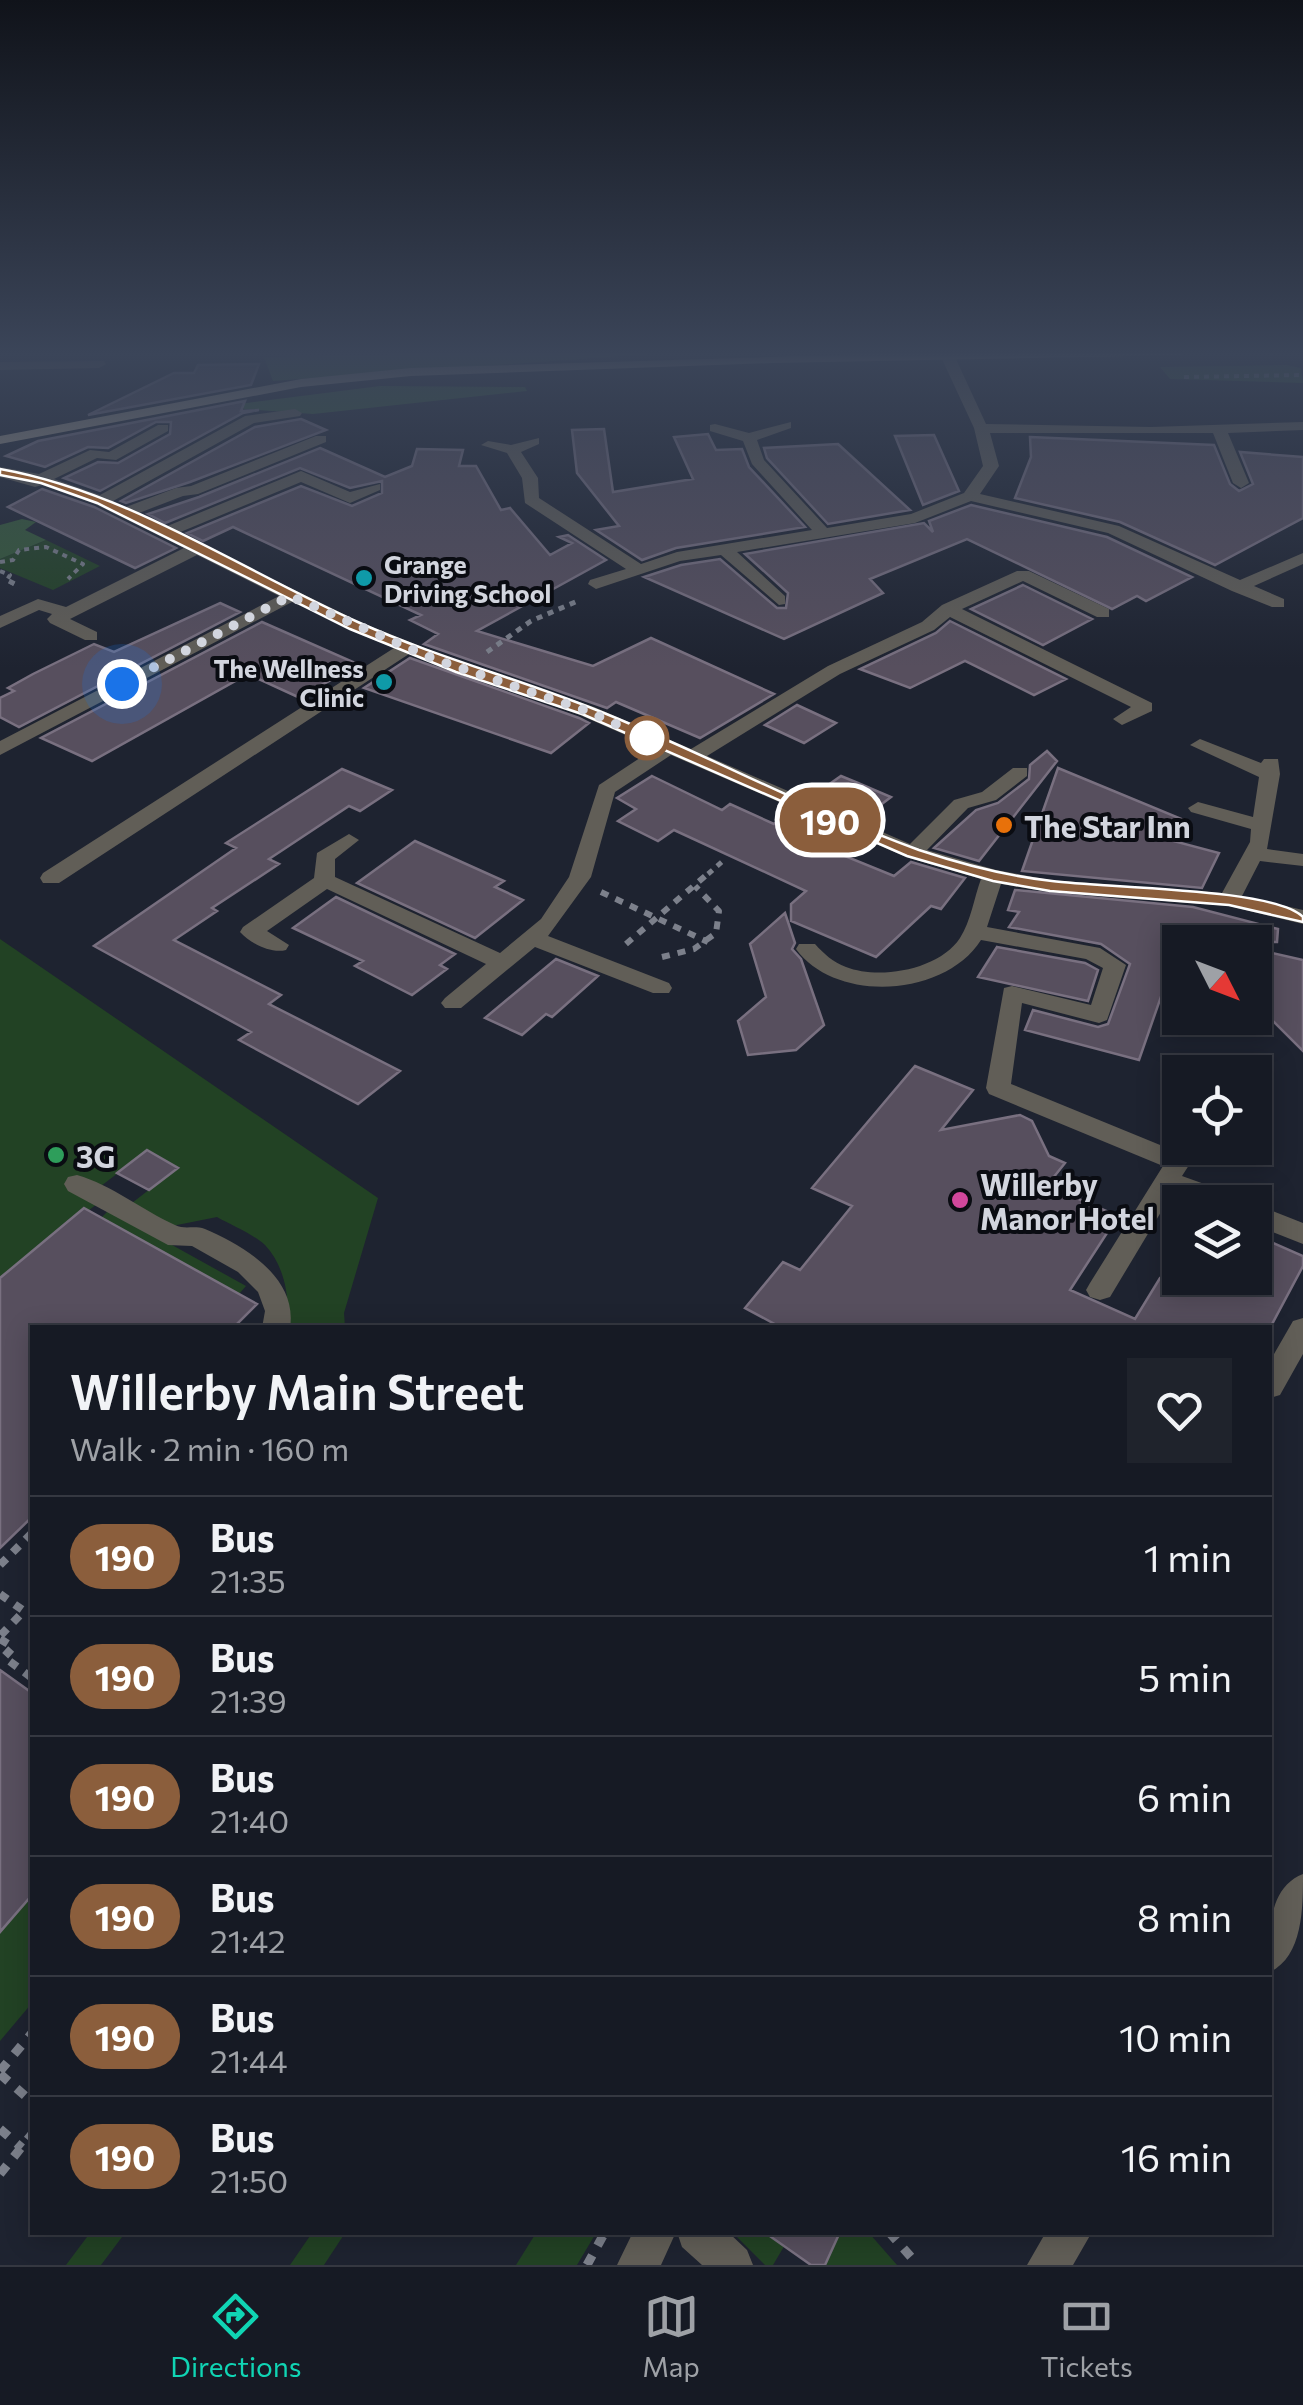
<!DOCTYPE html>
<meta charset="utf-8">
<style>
:root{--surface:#161a24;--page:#1f232c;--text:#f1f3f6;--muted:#9ea1a6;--line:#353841;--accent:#10d5b4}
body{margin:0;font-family:Commissioner,sans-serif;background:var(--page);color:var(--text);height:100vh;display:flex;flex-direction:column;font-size:38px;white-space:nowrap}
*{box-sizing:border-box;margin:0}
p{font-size:32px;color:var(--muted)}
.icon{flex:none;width:55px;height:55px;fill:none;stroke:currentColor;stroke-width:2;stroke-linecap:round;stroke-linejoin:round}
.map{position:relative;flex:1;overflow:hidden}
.side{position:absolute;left:30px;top:1325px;width:1242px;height:910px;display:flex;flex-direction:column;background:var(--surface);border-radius:0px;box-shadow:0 5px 25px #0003,0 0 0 2px var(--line)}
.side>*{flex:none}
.badge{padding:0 20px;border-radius:32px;font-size:35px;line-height:65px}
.needle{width:65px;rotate:132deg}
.buttons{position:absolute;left:1162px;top:925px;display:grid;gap:20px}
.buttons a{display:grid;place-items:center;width:110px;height:110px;border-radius:0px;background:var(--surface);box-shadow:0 5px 25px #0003,0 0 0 2px var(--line);font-size:50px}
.you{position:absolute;width:50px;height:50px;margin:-25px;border:8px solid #fff;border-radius:50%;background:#1a73e8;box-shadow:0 0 0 15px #1a73e833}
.map>.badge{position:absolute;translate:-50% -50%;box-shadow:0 0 0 5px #fff}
.round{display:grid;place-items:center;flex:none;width:105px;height:105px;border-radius:0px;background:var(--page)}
.overview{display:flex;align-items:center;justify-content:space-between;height:170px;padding:0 40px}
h1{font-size:48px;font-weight:600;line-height:75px}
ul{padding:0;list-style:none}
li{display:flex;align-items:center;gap:30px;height:120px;padding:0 40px;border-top:2px solid var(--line)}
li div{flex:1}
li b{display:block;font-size:38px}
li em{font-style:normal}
li .badge{min-width:110px;font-weight:700;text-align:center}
.menu{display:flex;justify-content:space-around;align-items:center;height:140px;border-top:2px solid var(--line);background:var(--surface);font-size:28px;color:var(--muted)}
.menu a{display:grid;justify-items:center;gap:5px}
.menu .active{color:var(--accent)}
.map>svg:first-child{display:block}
.green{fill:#224224}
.forest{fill:#355b37}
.building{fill:#574f5e;stroke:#797080;stroke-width:2.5}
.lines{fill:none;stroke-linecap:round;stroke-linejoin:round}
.path-far4{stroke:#7c808b;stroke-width:4;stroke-dasharray:5 5;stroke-linecap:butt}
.path-far3{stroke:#7c808b;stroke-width:5;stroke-dasharray:6 6;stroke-linecap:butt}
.path-far2{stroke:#7c808b;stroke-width:6;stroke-dasharray:8 8;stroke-linecap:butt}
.path-far1{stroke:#7c808b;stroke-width:8;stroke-dasharray:9 9;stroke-linecap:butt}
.path{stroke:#7c808b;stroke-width:9;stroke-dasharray:11 11;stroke-linecap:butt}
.minor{fill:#615e57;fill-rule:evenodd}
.major{fill:#a0988a;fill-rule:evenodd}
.line{fill:#8b5e3c;stroke:#fff;stroke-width:2.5}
.walk{stroke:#d2d5de;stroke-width:10;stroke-dasharray:0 18}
.culture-dot{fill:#0f9aa8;stroke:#0a0c12;stroke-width:4}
.stop-dot{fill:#fff;stroke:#8b5e3c;stroke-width:5}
.food-dot{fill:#e8710a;stroke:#0a0c12;stroke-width:4}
.leisure-dot{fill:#2e9e5b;stroke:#0a0c12;stroke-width:4}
.hotel-dot{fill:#d1479c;stroke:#0a0c12;stroke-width:4}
.labels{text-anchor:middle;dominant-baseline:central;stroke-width:8;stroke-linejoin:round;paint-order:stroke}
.far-poi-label{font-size:25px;font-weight:bold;fill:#d2d5de;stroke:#0a0c12;text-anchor:start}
.poi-label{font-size:30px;font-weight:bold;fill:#d2d5de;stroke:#0a0c12;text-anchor:start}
</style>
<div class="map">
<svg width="1303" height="2265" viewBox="0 0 1303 2265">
<rect width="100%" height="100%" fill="#1e2330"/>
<path class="green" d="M46,540L100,566L53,590L0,568V559Z
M0,939L378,1198L344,1313L345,1327H286C291,1301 285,1266 265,1245C253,1234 231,1225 217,1217L172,1226L132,1203L177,1168L148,1150L101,1186L97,1204L0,1278Z
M109,1210L246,1286L239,1294L101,1218Z
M32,1895V2003L0,2041V1932Z
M840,2232L869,2233L897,2265H825Z
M90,2233H125L101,2265H66Z
M312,2233H345L324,2265H290Z
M536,2233V2232L596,2233L577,2265H516Z
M733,2233H792L773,2265H765Z"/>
<path class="forest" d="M398,351H691L273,381L264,357L387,355Z
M1287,365L1301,368L1303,383L1170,379L1160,367Z
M380,386L525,387L527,391L313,414L244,409L239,404Z
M22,519L36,522L25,530L46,540L0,559V525Z"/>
<path class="building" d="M259,364L251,385L88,415L174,373H194L198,365Z
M245,401L241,411L259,410L243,413L100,491L64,478L98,462L118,463L170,434L171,422H156L108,448L88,447L45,467L6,456L38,441Z
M301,419L326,430L190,482L126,503L121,501L255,427Z
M604,429L613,492L693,479L674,437L708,434L716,450L742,449L749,467L805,527L676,548L642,560L596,530L619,526L577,473L572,430Z
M934,435L959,491L923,505L895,436Z
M1030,437L1214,445L1230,484L1239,491L1253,484L1240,452L1303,457V518L1215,565L1120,522L1015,498L1031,457Z
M838,444L910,510L828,524L767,458L764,448Z
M320,448L385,477L412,466L417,449L463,450L459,466H476L501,510L510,508L550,555L572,543L559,537L568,535L606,560L477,631L593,666L651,638L774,694L700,738L616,702L607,708L424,644L438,634L410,620L421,615L233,527L203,541L187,533L301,486L352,506L382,493V481L350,488L300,468L165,523L148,514L199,497Z
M42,489L94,507L176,548L135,568L8,507Z
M971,505L1107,537L1192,577L1146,601L1137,596L1112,609L967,539L870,579L883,593L784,639L644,577L681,565L720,559L777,608H786L788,593L745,554L924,523L933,532L929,521Z
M1023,585L1092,619L1043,645L971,609Z
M220,603L240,612L19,727L0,717V698L14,691L8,688L33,674L94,644L114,652Z
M950,621L1066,679L1034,695L965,661L910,688L860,669L936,633Z
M262,622L360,665L298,697L248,674L92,761L41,738Z
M410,658L579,718L589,723L551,753L364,688Z
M797,705L836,723L804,743L765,725Z
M1047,751L1057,761L979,861L934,848L976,810L998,803L1029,779L1030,765Z
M1058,768L1184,820L1162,838L1219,853L1202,888L1022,871Z
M342,769L392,790L360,811L349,806L269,859L279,864L212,908L217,911L174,940L281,995L269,1004L400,1071L358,1104L239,1040L251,1032L94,946L236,848L226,843Z
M652,776L722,810L730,804L774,824L792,811L843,834L825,848L894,876L911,862L965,878L941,909L931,906L876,957L791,921V904L806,891L674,830L658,841L618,821L636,809L617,798Z
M841,776L858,783L891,797L862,819L811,797Z
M415,841L504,881L495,887L523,900L475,938L357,883Z
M1015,890L1193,907L1278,929L1277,942H1180L1139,1060L1025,1030L1033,1010L1098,1027L1108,1024L1130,964L1101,944L1009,927L1019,912L1008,910Z
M336,897L455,954L440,965L447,969L412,995L355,966L363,961L293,928Z
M785,913L795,943L792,949L801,959L824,1025L796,1050L748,1055L738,1021L766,997L750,944Z
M997,947L1085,963L1098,970L1088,1001L978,977Z
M1255,949L1303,960V1051L1255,1003Z
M556,959L598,976L552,1017L546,1014L522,1035L485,1018Z
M915,1066L973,1090L941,1130L1020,1115L1032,1121L1049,1156L1065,1163L1053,1178L1073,1187L1067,1194L1118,1216L1070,1290L1135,1319L1160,1278H1255V1235L1303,1256V1266L1270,1328H782L745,1308L783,1262L800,1270L852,1206L812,1188Z
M147,1150L178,1168L149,1190L117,1173Z
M84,1208L257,1304L233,1328H32V1517L0,1548V1278Z
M0,1670L32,1693V1895L0,1932Z
M764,2232H840L825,2265H811Z"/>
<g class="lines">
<path class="path-far4" d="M1184,377L1303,375
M0,562L13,560L19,550L46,547L83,564L68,579
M0,571L10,575L7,580L14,584"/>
<path class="path-far3" d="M9,581L17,585
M487,652L531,621L580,600
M708,874L723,861"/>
<path class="path-far2" d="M601,892L708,942
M626,944L711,871
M662,957L694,949L716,933L719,911L695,886"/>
<path class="path-far1" d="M0,1565L32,1533
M0,1594L24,1611L0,1636
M0,1639L13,1647L4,1657L32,1678"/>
<path class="path" d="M0,2071L32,2033
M0,2074L32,2102
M0,2129L22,2148
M0,2174L32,2134
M889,2232L918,2265
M587,2265L605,2232"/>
<path class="minor" d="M948,353L955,357L986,424L1151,427L1303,422V430L1228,433L1249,483L1241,488L1233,483L1213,433H990L999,466L980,494L1119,526L1240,580L1303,553V564L1254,586L1284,599V607H1272L1232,591L1108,533L971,501L915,523L737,552L785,596V604L779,605L721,555L680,561L596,589L588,584L590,580L626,569L525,503L522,478L507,453L481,445L488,441L511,445L539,438V444L521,452L538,478L539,498L641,564L677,552L812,530L752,464L743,441L710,431V425L715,424L749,433L791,422V428L757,440L764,460L827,528L911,514L964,493L983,466L974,428L941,357Z
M104,361L106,364L99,368L0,370V362Z
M295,409L302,413L300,416L254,423L113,501L126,507L176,488L191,486L316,436H326V442L198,494L183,496L139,513L165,527L301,471L350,492L380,484V490L350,503L301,482L178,533L360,622L467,665L594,707L691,749L828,666L922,622L942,605L1017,571H1029L1109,609V617H1097L1023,581L962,609L1152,703V711L1122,725L1113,719L1131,707L950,617L934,630L840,674L707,756L910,844L954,800L982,792L1013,768H1027V776L996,800L968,808L927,850L996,870L1050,880L1222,893L1250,842L1251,829L1191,812L1188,808L1198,802L1253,817L1259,777L1190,745L1200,739L1261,763L1264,759H1278L1280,774L1267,849L1303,854V866L1260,861L1242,896L1303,910V924L1229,906L1050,892L1001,884L987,927L1100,948L1126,965L1107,1020L1099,1023L1022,1003L1011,1084L1187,1156L1191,1162L1182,1176L1235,1195L1239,1202H1200L1173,1192L1110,1297L1100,1300L1090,1297L1086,1290L1090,1283L1163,1166L989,1094L986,1088L1004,988L1012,986L1091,1005L1103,968L1086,959L981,940C945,997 836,1004 796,949L799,944H815C824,954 833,962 846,967C879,980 939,970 960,938C971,921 974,898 981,879L906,857L671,755L615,792L591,877L548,936L669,983L672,988L669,993H653L535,947L461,1008H445L441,1003L445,998L486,964L327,889L267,931L289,945L286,950C271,954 250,943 240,932L243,927L314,878L317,853L349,834L359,840L335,859V877L500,953L541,919L569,877L599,785L655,748L580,715L409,654L59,883H43L40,878L43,873L394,648L292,602L0,755V741L279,596L197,555L70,619L97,632V640H85L50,623L47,619L52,614L39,610L0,628V616L38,599L66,607L184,548L95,504L42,485L35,487L0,477V467L39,474L90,450L109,452L158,425H168V431L116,460L97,458L54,479L100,495L245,416Z
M77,1175C112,1185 142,1210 175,1225C185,1230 194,1225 205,1229C245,1246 298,1278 290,1328H262L265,1311L258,1292L238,1272L192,1246L168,1245L68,1191L64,1184L68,1177Z
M1255,1204L1303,1223V1244L1255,1225Z
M1303,1318V1354L1280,1395L1270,1398V1361L1293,1321Z
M1303,1874C1303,1908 1303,1956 1270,1972C1270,1938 1265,1889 1303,1874Z
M633,2232H676L661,2265H617Z
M677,2232H728L747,2250L753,2265H702L682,2247Z
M1046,2232H1092L1073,2265H1027Z"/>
<path class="major" d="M970,351H1188L1181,355L773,363L411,376L301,387L0,444V436L301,379L411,368Z"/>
</g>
<linearGradient id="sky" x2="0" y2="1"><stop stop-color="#10131a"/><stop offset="0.53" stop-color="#3b4559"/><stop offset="1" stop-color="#3b4559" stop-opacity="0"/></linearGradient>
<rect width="1303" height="668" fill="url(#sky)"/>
<path class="line" d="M0,469C129,492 241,570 360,623C436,657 516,678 594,709C703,752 808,810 919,850C961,864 1007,876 1052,881C1105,888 1276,888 1303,917V922L1229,905L1050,891L993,881L907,856L582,714L456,672L350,629L97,503L41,483L0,475Z"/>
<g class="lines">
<path class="walk" d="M122,684L290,596L434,659L587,711L647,738"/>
</g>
<g class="culture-dot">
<circle cx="364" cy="578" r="10"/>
<circle cx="384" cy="682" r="10"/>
</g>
<circle class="stop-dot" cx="647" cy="738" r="20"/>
<circle class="food-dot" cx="1004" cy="825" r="10"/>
<circle class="leisure-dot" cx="56" cy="1155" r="10"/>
<circle class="hotel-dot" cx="960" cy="1200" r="10"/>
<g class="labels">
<g class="far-poi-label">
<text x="384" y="564">Grange<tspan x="384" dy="29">Driving School</tspan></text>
<text x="364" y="668" text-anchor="end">The Wellness<tspan x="364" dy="29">Clinic</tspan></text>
</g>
<g class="poi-label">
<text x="1024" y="825">The Star Inn</text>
<text x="76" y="1155">3G</text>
<text x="980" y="1183">Willerby<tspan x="980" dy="34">Manor Hotel</tspan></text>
</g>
</g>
</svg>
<div class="buttons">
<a><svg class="needle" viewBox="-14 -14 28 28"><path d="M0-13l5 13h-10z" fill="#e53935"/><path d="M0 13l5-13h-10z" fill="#9ea1a6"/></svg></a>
<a><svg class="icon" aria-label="locate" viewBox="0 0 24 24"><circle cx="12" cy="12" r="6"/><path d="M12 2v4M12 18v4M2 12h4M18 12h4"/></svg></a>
<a><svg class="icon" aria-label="layers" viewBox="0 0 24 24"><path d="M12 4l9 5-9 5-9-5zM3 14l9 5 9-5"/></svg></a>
</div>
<div class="you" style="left:122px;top:684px"></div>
<b class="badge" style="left:830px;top:820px;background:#8b5e3c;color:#fff">190</b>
<section class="side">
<div class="overview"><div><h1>Willerby Main Street</h1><p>Walk · 2 min · 160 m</p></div><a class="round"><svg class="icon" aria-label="heart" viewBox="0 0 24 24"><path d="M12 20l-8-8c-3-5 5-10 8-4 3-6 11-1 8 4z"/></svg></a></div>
<ul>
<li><span class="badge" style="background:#8b5e3c;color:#fff">190</span><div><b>Bus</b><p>21:35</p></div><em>1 min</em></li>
<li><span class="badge" style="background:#8b5e3c;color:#fff">190</span><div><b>Bus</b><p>21:39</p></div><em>5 min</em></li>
<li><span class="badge" style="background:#8b5e3c;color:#fff">190</span><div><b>Bus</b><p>21:40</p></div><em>6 min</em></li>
<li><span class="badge" style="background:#8b5e3c;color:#fff">190</span><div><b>Bus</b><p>21:42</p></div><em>8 min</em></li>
<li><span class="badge" style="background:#8b5e3c;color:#fff">190</span><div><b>Bus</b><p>21:44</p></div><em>10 min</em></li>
<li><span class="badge" style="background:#8b5e3c;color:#fff">190</span><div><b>Bus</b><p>21:50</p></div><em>16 min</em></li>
</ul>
</section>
</div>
<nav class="menu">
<a class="active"><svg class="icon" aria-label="directions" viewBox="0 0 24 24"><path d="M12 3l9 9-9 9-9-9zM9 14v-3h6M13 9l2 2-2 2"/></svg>Directions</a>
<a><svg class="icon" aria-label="map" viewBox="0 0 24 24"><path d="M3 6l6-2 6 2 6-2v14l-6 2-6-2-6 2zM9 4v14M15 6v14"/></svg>Map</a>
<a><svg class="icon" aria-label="tickets" viewBox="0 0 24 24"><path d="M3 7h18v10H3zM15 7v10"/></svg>Tickets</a>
</nav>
